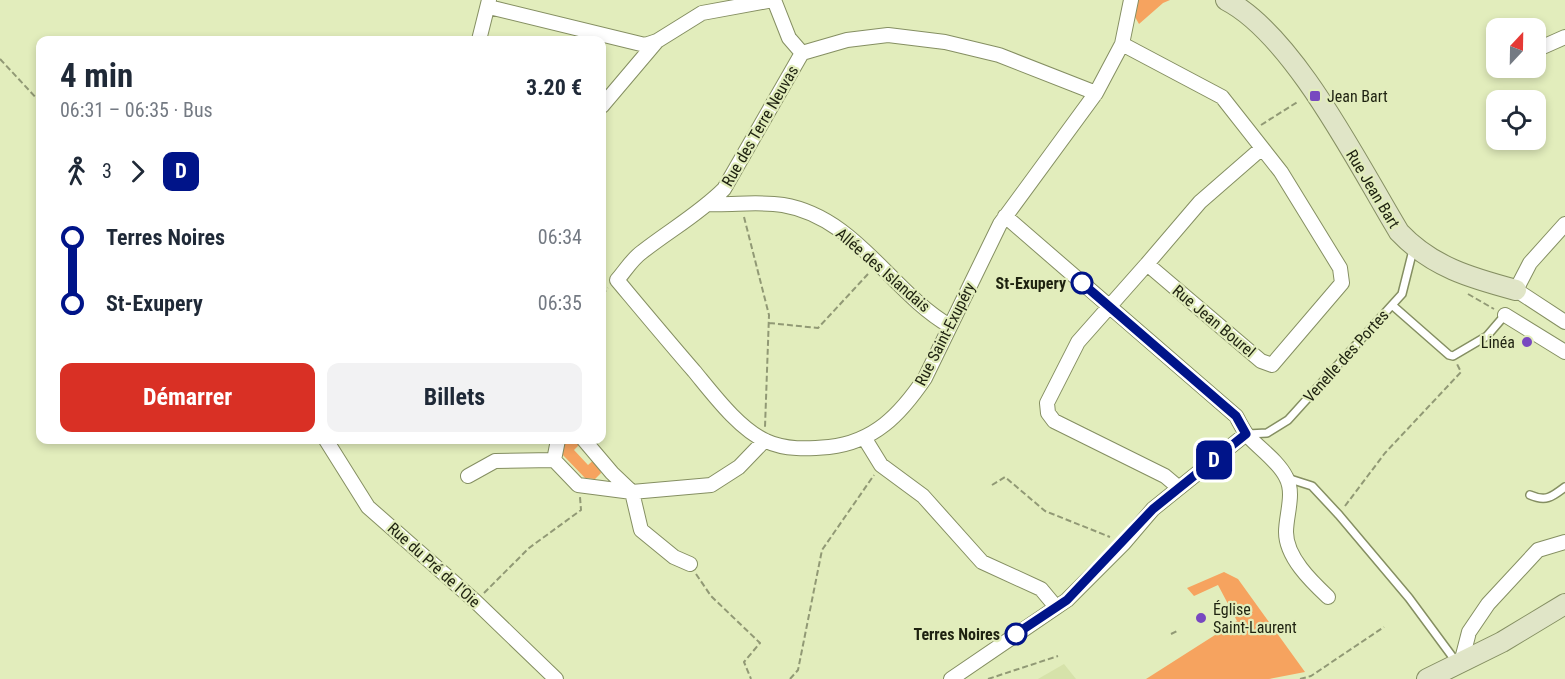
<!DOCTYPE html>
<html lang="fr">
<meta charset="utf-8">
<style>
:root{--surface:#fff;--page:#f2f2f3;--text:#1f2937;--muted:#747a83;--accent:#d93025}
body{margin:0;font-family:"Roboto Condensed",sans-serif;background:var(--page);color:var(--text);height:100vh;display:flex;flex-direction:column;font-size:22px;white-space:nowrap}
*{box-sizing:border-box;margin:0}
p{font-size:20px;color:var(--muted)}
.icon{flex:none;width:33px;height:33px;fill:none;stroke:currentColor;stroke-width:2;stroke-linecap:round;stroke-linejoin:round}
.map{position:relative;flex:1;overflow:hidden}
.sheet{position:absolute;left:36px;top:36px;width:570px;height:408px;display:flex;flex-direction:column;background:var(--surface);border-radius:12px;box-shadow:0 3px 9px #0003}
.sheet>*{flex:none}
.badge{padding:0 12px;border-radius:9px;font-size:21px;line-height:39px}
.needle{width:39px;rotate:22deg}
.fabs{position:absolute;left:1486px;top:18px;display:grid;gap:12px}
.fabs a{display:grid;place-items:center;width:60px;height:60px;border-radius:12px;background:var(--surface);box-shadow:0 3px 9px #0003;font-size:30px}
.map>.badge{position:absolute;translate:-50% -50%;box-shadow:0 0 0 3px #fff}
.legs{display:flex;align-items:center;gap:9px;height:66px;padding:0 24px;font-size:20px}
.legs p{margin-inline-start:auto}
.summary{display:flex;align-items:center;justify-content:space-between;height:102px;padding:0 24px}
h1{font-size:33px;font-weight:700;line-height:45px}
.action{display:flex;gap:12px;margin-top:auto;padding:12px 24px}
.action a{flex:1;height:69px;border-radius:12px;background:var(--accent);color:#fff;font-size:24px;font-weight:700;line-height:69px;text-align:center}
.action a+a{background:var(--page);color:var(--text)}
ul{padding:0 24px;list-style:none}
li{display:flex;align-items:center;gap:21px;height:66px;font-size:22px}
li i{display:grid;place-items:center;width:9px;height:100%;margin:0 8px;background:currentColor}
li i::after{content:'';width:15px;height:15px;margin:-8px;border:4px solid;border-radius:50%;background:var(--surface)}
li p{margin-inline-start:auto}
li:first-child i{background:linear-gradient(#0000 50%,currentColor 0)}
li:last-child i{background:linear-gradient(currentColor 50%,#0000 0)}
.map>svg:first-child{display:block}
.built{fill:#d6e2aa}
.green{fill:#f6a35f}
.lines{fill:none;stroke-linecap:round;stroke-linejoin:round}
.lane-casing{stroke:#858f62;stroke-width:10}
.street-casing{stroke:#858f62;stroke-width:16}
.secondary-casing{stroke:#858f62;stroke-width:22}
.path{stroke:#919975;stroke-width:2;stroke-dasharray:6 3;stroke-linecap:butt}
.lane{stroke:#fff;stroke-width:7}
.street{stroke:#fff;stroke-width:14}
.secondary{stroke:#e0e5c7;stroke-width:20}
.line-1-casing{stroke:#fff;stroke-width:14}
.line-1{stroke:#001489;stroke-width:9}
.poi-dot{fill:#7848c0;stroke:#e2edbc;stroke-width:2}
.stop-1-dot{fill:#fff;stroke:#001489;stroke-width:3}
.labels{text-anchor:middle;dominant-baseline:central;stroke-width:4.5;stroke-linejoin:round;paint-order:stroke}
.poi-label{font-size:16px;fill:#1e2210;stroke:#e2edbc;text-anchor:start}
.street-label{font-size:16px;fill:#1e2210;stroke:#e2edbc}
.stop-label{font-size:16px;font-weight:bold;fill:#1e2210;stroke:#e2edbc;text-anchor:end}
</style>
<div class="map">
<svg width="1565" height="679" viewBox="0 0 1565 679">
<rect width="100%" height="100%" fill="#e2edbc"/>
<path class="built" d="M1064,664L1076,679H1038Z"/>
<path class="green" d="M1137,0H1170L1163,3L1139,24L1135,17Z
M563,440L582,442L574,450L588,465L596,458L601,473L595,479L585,478L561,453Z
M1224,572L1238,579L1305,672L1269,679H1146L1237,621L1218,585L1194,596L1187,588Z"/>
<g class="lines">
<defs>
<path id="lane" d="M1392,305L1449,355L1453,356L1487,336L1505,315
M1248,434L1267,433L1288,420L1392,305L1402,294L1413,250
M1287,478L1312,486L1339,515L1409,598L1457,663
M1530,495C1546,502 1552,497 1565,487"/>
<path id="street" d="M774,0L789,38L802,53L724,189C699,214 670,230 642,252C632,259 625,271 617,280C643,311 668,341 694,371C713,394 739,429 766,441C785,450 808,449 829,447C874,442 900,415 925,378L1000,224L1096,93L1122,44L1131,0
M489,7L645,45L657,41L702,13L773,0
M479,40L489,0
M1122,44L1222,97L1281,172L1340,268L1342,283L1272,365L1261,361L1147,264L1078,342L1047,403L1048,413L1054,421L1165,476L1178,487
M1538,49L1565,37
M802,53L847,40L888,35L945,42L999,55L1096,93
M602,106L657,41
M709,204C734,205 759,201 783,205C856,217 892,293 950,326
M1005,216L1236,416C1240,423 1243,430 1248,436C1260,449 1278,461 1286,477C1295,493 1286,515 1286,532C1286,557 1311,581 1328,597
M1565,224L1530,263L1516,290L1565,322
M1147,264L1200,202L1262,148
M1505,315L1565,352
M865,439L881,465L923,496L982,562L1041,589L1056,607
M326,440L368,507L475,601L556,679
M584,440L612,473L632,492L711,485L739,467L764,441
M554,460L578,485L632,492L641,530L674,557L690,564
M468,476L495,461L554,460L558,440
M1461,663L1469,632L1488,604L1538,550L1565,542
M951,679L1067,600L1124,543L1153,509L1246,434"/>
<path id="secondary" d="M1226,0C1294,35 1359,166 1399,232C1432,267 1471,278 1516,290
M1427,679L1502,642L1565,604"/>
</defs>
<use href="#lane" class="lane-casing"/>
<use href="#street" class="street-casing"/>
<use href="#secondary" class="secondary-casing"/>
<path class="path" d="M0,59L40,102
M1261,125L1299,101
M744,217L769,315L765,427
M1468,294L1494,309
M602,295L608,288
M769,323L818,328L868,274
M992,485L1005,477L1045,511L1110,537
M1345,506L1385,453L1461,372L1457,364
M696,574L711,596L760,643L744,662L751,679
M484,593L529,548L581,510L580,497
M1171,634L1179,630
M790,679L798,670L822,550L874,475
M988,679L1058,656
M1300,679L1311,676L1384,627"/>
<use href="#lane" class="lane"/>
<use href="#street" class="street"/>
<use href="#secondary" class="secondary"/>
</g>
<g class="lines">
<defs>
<path id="line-1" d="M1016,634L1067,600L1153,509L1246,434L1236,416L1082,283"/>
</defs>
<use href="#line-1" class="line-1-casing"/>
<use href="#line-1" class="line-1"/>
</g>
<g class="poi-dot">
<rect x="1309" y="90" width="12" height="12" rx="3"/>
<circle cx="1527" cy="342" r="6"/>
<circle cx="1201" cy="618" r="6"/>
</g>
<g class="stop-1-dot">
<circle cx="1082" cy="283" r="10"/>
<circle cx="1016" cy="634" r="10"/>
</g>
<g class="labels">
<g class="poi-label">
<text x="1327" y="96">Jean Bart</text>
<text x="1515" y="342" text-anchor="end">Linéa</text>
<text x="1213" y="609">Église<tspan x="1213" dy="18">Saint-Laurent</tspan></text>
</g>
<g class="street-label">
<text transform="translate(760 126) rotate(-60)">Rue des Terre Neuvas</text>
<text transform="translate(1373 189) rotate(59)">Rue Jean Bart</text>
<text transform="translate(883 270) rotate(41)">Allée des Islandais</text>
<text transform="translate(1214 321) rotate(40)">Rue Jean Bourel</text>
<text transform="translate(945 334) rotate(-63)">Rue Saint-Exupéry</text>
<text transform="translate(1346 356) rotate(-48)">Venelle des Portes</text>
<text transform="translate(434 565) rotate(42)">Rue du Pré de l'Oie</text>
</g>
<g class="stop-label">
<text x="1066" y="283">St-Exupery</text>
<text x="1000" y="634">Terres Noires</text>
</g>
</g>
</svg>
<div class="fabs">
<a><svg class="needle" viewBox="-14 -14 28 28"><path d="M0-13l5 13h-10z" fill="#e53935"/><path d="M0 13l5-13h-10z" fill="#747a83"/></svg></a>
<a><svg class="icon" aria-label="locate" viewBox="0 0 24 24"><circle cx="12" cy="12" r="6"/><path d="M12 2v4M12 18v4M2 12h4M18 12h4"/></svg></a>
</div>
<b class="badge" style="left:1214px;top:460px;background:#001489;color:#fff">D</b>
<section class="sheet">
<div class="summary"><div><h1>4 min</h1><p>06:31 – 06:35 · Bus</p></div><b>3.20 €</b></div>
<div class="legs"><svg class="icon" aria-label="walk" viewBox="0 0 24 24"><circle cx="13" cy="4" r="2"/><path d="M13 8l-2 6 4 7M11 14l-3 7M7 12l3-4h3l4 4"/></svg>3<svg class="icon" aria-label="forward" viewBox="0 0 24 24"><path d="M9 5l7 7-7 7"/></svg><b class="badge" style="background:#001489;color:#fff">D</b></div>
<ul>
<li><i style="color:#001489"></i><b>Terres Noires</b><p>06:34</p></li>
<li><i style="color:#001489"></i><b>St-Exupery</b><p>06:35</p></li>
</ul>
<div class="action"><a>Démarrer</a><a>Billets</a></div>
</section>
</div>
